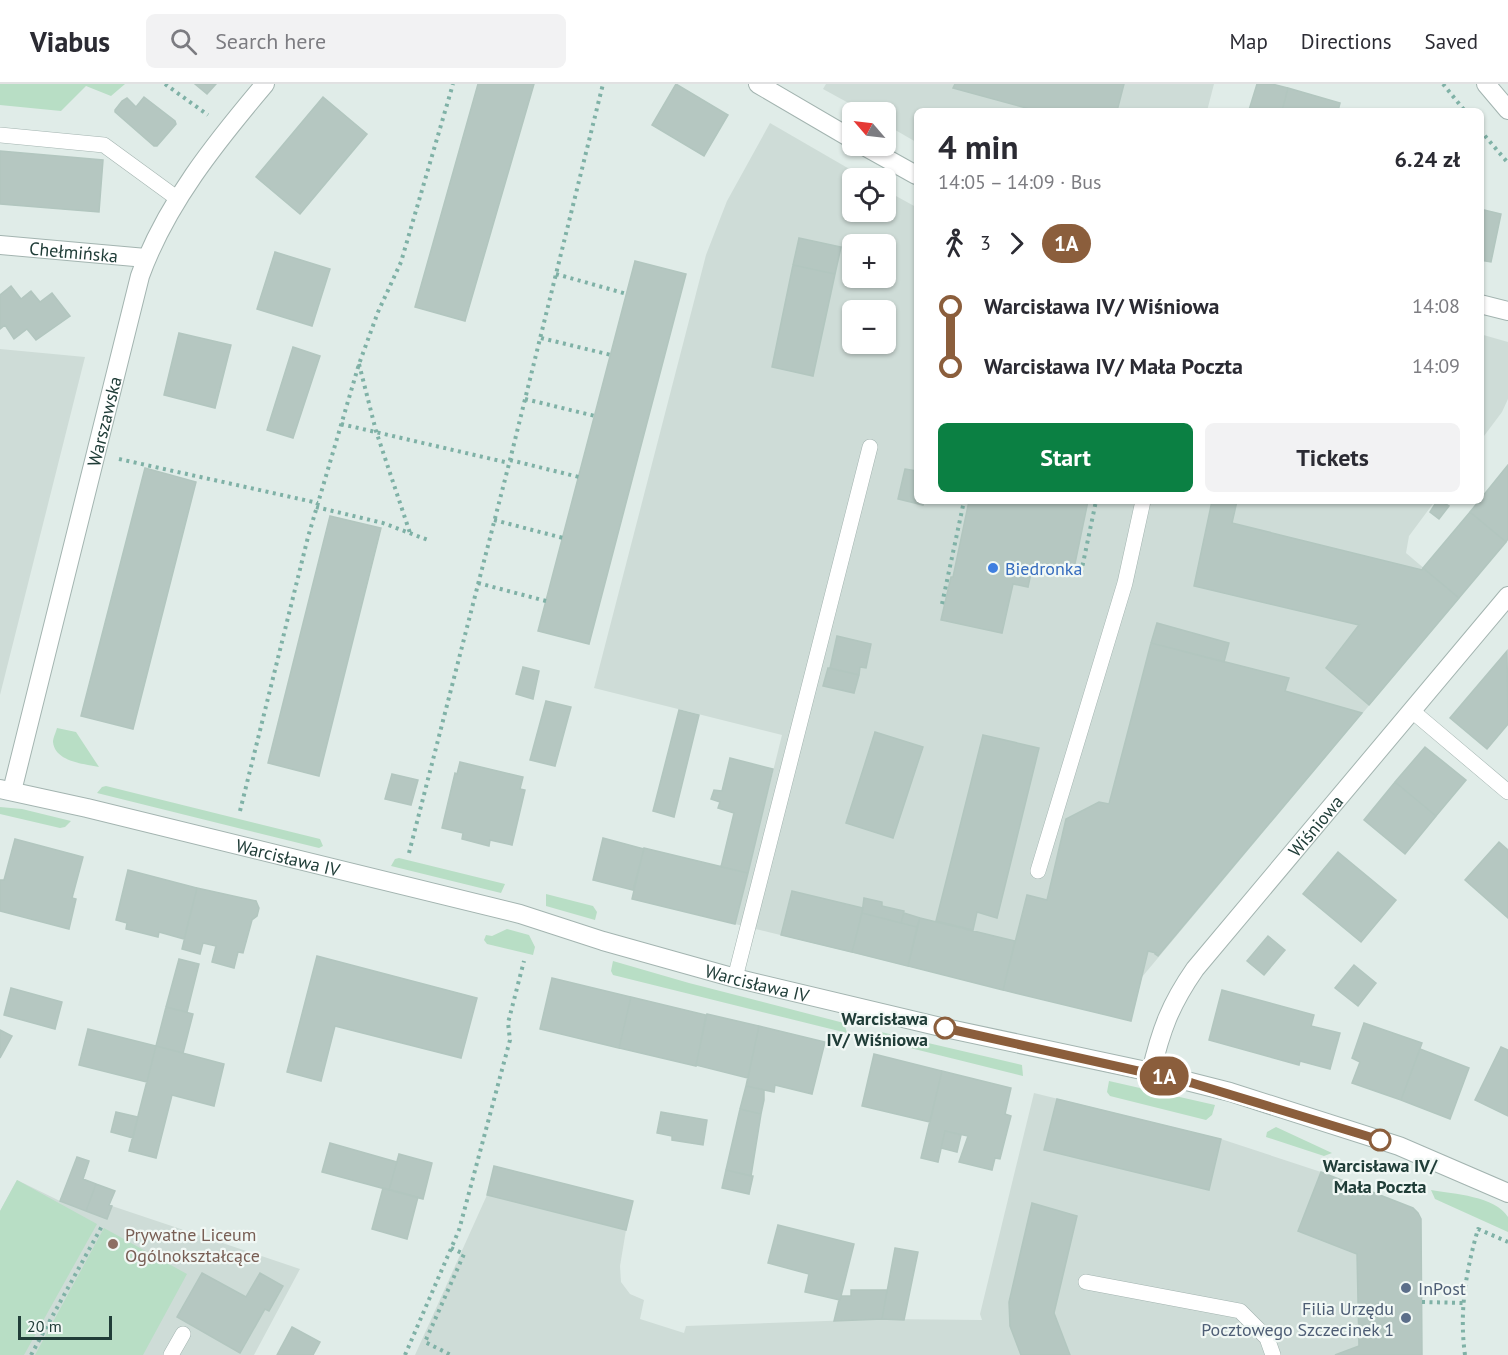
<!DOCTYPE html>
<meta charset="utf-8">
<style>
:root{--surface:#fff;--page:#f2f2f3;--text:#2b2b33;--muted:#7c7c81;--line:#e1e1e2;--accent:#0b8043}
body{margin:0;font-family:"PT Sans",sans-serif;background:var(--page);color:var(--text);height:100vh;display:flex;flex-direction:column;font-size:22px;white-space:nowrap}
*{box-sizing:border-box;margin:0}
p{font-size:20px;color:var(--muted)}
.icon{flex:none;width:33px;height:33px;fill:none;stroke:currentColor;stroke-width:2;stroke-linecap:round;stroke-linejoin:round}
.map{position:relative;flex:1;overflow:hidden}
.side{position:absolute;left:914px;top:24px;width:570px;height:396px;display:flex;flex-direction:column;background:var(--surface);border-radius:9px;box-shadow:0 2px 4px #0004}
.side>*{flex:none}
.badge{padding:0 12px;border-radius:20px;font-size:21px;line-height:39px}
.needle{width:39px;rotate:298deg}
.controls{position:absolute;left:842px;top:18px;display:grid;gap:12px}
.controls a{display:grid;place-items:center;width:54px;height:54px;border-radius:9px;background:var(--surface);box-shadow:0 2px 4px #0004;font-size:30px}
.scale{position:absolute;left:18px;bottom:15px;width:94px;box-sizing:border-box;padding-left:6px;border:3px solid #203d38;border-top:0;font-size:16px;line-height:21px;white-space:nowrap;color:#203d38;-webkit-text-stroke:4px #f1f8f5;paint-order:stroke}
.map>.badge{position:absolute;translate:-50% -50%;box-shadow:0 0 0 3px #fff}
.legs{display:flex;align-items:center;gap:9px;height:66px;padding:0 24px;font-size:20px}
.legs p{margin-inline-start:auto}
.overview{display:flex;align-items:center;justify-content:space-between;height:102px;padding:0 24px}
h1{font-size:33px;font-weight:800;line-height:45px}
.primary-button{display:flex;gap:12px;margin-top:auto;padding:12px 24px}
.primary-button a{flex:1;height:69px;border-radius:9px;background:var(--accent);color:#fff;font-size:24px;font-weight:800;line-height:69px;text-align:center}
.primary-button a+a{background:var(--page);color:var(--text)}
ul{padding:0 24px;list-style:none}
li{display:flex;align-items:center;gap:21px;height:60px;font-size:22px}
li i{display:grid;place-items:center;width:9px;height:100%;margin:0 8px;background:currentColor}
li i::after{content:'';width:15px;height:15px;margin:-8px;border:4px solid;border-radius:50%;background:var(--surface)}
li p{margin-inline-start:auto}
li:first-child i{background:linear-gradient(#0000 50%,currentColor 0)}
li:last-child i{background:linear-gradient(currentColor 50%,#0000 0)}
header{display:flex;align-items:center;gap:36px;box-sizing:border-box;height:84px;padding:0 30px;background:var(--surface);border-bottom:2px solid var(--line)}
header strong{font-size:28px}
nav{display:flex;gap:33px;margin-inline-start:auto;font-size:21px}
.search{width:420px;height:54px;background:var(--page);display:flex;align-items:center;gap:15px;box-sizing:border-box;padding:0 21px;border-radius:9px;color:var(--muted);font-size:22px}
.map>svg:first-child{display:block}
.built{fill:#cedcd7;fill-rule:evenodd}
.green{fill:#b8dec5}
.building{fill:#b5c7c1;stroke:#b2c6bf;stroke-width:1.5}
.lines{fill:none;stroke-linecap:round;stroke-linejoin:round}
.service-casing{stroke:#a3b4b0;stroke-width:16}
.minor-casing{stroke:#a3b4b0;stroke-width:20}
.tertiary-casing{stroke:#a3b4b0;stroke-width:20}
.path{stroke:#7fb1a6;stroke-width:4;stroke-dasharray:3 4.5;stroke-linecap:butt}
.service{stroke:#fff;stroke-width:15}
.minor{stroke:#fff;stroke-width:18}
.tertiary{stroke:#fff;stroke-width:18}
.line-1-casing{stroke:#fff;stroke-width:14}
.line-1{stroke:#8b5e3c;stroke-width:9}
.shop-dot{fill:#3f7fe0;stroke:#f1f8f5;stroke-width:2}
.stop-1-dot{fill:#fff;stroke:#8b5e3c;stroke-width:3}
.education-dot{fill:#8d6e63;stroke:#f1f8f5;stroke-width:2}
.service-dot{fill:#5c6f8a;stroke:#f1f8f5;stroke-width:2}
.labels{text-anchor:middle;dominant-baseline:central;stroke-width:4.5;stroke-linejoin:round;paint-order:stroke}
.street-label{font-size:18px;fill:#203d38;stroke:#f1f8f5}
.shop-label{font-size:18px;fill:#366cbe;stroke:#f1f8f5;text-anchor:start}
.stop-label{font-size:18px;font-weight:bold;fill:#203d38;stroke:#f1f8f5;text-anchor:end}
.education-label{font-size:18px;fill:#785e54;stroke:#f1f8f5;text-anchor:start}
.service-label{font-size:18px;fill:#4e5e75;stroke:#f1f8f5;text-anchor:start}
</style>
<header>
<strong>Viabus</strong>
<div class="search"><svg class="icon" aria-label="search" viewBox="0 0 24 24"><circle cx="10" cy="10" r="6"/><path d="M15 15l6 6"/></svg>Search here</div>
<nav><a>Map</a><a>Directions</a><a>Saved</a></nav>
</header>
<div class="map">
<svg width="1508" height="1271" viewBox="0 0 1508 1271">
<rect width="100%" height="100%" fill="#e0ece8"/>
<path class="built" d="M826,0H1214L1207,27H916V58L885,40V28H865L823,5Z
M770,39L865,94H852V128H885V106L916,123V417H1435L1409,452L1406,469L1459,514L1142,893L1131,937L735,840L782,651L594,604L706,171L727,117ZM852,160H885V194H852ZM852,226H885V260H852Z
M1480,250L1508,258V315L1502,328L1481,356Z
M0,265L85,273L0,611Z
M1034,1009L1221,1055L1321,1088L1413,1124L1418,1129L1421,1135L1422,1271H415L487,1111L626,1146L620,1182L621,1198L630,1210L644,1216L640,1235L684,1249L686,1242L882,1235L982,1236L980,1230Z
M17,1096L60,1117L107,1135L112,1122L300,1185L254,1271H0V1127Z"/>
<path class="green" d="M0,0H125L111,12L86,2L61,27L0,21Z
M57,644L76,648L99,683C85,680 55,678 53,658C53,654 56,648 57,644Z
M106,702L320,755L323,762L319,764L97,709L102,703Z
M0,723L22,725L71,737L65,743L60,744L0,730Z
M399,774L505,800L501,809L391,782L395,775Z
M546,810L593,822L597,828L595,836L546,822Z
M507,845L529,851L535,863L533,871L487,860L484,856L486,851L492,852Z
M613,877L689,899L844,939L847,949L613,891L611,887Z
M881,948L1022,981L1023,992L870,954Z
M1109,997L1215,1021L1212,1031L1206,1036L1110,1012L1107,1008Z
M1276,1043L1332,1069L1324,1072L1266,1053L1267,1048Z
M17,1096L97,1140L24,1271H0V1127Z
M1431,1106C1454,1110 1495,1112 1508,1133V1148L1435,1115Z
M104,1144L187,1190L143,1271H35Z"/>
<path class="building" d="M195,0H216L207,10Z
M478,0H534L465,237L415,223Z
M676,0L728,31L704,72L652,41Z
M955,0H1124L1117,27H1037L953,4Z
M1257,0H1272L1288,4L1282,27L1249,26Z
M1288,4L1340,19L1338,27H1282Z
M144,13L175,37L176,40L157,62H154L115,28V26L122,17L127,14L136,23Z
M323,13L367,50L300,130L256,93Z
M0,67L103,76L99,128L0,120Z
M1480,125L1501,130L1491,178L1480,176Z
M799,154L841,163L835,190L793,181Z
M275,168L330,185L312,242L257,225Z
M635,177L686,190L589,560L538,547Z
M793,181L835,190L813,292L772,283Z
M11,202L21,215L31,207L40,218L52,209L70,232L36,256L27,245L14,255L5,241L0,245V211Z
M179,249L231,261L215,324L164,311Z
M293,263L320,272L293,354L267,346Z
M1508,381V455L1506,458L1470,428Z
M145,384L196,398L133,645L81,632Z
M905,385L916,387V417H924L923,421L898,415Z
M969,417H1088L1073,489L1033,480L1028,503L1013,500L1002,549L941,536L951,493H953Z
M1212,417H1237L1232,439L1422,486L1423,484L1459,514L1369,621L1326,584L1359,541L1194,502Z
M1437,417H1441L1449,422L1439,435L1430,428Z
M1470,428L1506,458L1459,514L1423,484Z
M330,432L381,444L319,692L268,679Z
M1157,539L1229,559L1224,578L1151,559Z
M837,552L871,560L866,584L860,583L859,591L830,584Z
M1151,559L1289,594L1285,607L1362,629L1158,872L1155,870L1156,869L1148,867L1131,937L1003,906L1027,811L1047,816L1066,735L1099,718L1109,720Z
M1507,567L1508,640L1487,665L1450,634Z
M523,583L539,587L533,615L516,610Z
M828,584L859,591L854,609L823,602Z
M546,617L571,623L555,682L530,676Z
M679,626L699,631L674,733L653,727Z
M875,648L923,663L893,754L846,739Z
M983,651L1039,664L997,834L977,828L973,846L936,837Z
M1425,663L1466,696L1436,732L1395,698Z
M730,674L773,685L748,789L721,783L734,729L718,724L720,718L711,715L714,706L722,707Z
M460,678L523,693L520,705L525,706L512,761L490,756L489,762L462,755L463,749L442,744L455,689L457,690Z
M392,690L418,696L411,721L385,715Z
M1395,698L1436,732L1405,770L1364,736Z
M603,754L644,765L633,806L593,796Z
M15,755L83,773L72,814L76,815L69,845L0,827V796H4Z
M1499,758L1508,766V834L1465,796Z
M644,764L748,789L735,840L632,815Z
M1338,768L1396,816L1361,858L1303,810Z
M128,786L197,804L184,855L159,848L158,853L126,845L127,839L116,836Z
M197,804L256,817L259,824L257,832L252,836L243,869L238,868L234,884L212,878L216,862L203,859L200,870L182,865Z
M792,807L863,824L852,868L781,851Z
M864,814L882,818V822L904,827L901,839L862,829Z
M862,829L917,843L908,882L852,868Z
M904,829L920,834L917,843L901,839Z
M920,834L1015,857L1003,906L908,882Z
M1268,852L1285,866L1264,891L1247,877Z
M317,872L477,914L461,974L335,942L321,997L287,988Z
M179,875L199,880L187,928L166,923Z
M1354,881L1376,899L1358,922L1335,904Z
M552,894L631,913L619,964L540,945Z
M11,904L62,918L55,945L4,931Z
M1222,906L1314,931L1311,942L1340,949L1330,985L1300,977L1299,981L1209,956Z
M631,913L706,931L696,982L619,964Z
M166,923L193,930L183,969L156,962Z
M707,930L759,942L748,994L696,981Z
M1364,939L1422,959L1401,1016L1352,999L1360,978L1352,974Z
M759,942L825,958L812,1010L775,1001L774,1008L746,1002Z
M88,945L156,962L147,998L79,981Z
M0,946L12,952L0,974Z
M156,962L224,980L214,1022L172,1011L156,1074L129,1067Z
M1501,963L1508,966V1032L1475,1016Z
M1420,965L1469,984L1450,1035L1401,1016Z
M874,970L942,987L930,1038L862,1022Z
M942,987L1011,1004L1005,1030L1011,1032L1000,1075L995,1074L992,1086L959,1078L968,1052L945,1047L938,1078L921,1074Z
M746,1002L764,1006V1016L761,1030L740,1025Z
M1057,1015L1221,1055L1209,1106L1044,1066Z
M740,1025L761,1030L751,1092L726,1086Z
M116,1028L138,1033L133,1054L111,1048Z
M661,1028L707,1036L703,1061L672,1056V1052L657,1049Z
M945,1047L961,1051L957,1068L941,1064Z
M330,1059L397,1078L389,1106L322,1088Z
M399,1070L432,1079L423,1115L389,1106Z
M77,1073L89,1077L83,1095L96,1100L86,1127L60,1117Z
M494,1082L633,1117L626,1146L487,1111Z
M726,1086L753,1092L749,1110L722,1104Z
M1321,1088L1413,1124L1418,1129L1421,1135L1422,1271H1335L1359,1262L1357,1170L1298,1147Z
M96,1100L115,1107L109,1121L112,1122L107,1135L86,1127Z
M383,1104L418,1113L407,1155L372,1145Z
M1032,1119L1077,1132L1054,1229L1070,1271H1021L1010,1242L1009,1218Z
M778,1141L854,1160L840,1216L805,1208L809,1190L768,1179Z
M895,1164L918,1168L904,1236L882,1235Z
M202,1189L246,1213L260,1189L283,1202L269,1227L265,1225L240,1269L177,1233Z
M851,1206H887L882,1235L834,1237L839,1216H840L842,1212H851Z
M292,1243L320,1258L313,1271H277Z"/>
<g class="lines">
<defs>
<path id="service" d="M0,51L104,61L178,115
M1411,626L1508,708
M1038,787L1125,499L1143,417
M735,894L870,363
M1086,1198L1240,1227L1267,1254L1273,1271
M171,1271L183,1250"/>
<g id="minor">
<path d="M758,0L852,55"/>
<path d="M864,62L916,91"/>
<path id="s1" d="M0,161L146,174"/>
<path d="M1480,220L1508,227"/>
<path id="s2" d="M12,707L140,192C166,120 216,58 265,0"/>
<path id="s3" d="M1151,988C1161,946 1170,921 1195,885L1508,512"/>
</g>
<g id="tertiary">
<path d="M1486,0L1508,26"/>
<path id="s4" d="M0,705L87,724L520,830L603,857L735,894L945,944L1151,988L1230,1008L1399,1062L1508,1109"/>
</g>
</defs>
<use href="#service" class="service-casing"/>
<use href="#minor" class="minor-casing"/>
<use href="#tertiary" class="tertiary-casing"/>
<path class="path" d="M165,0L208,31
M1443,0L1465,27
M1480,46L1508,79
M556,190L627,210
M541,254L611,271
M359,280L376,347L410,449
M525,315L595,332
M341,340L509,379
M119,375L318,419
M510,376L579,393
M316,423L383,439L428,456
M494,436L563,454
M1081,489L1096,417
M478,499L546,517
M942,520L964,417
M240,727L308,453L359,280L378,228L401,178L453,0
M409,769L510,376L603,0
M451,1164L464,1170L425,1258L451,1271
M1422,1218L1463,1219
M31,1271L102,1142
M405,1271L459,1146L510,956L508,939L524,877
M1465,1271C1459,1227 1466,1187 1478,1145L1508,1158"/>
<use href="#service" class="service"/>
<use href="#minor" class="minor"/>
<use href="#tertiary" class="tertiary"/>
</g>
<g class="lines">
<defs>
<path id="line-1" d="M945,944L1192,999L1380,1056"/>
</defs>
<use href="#line-1" class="line-1-casing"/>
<use href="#line-1" class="line-1"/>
</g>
<circle class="shop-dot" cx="993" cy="484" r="6"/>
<g class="stop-1-dot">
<circle cx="945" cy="944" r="10"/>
<circle cx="1380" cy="1056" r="10"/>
</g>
<circle class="education-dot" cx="113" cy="1160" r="6"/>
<g class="service-dot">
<circle cx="1406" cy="1204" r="6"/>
<circle cx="1406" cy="1234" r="6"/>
</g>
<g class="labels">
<g class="street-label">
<text stroke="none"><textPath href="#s1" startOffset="74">Chełmińska</textPath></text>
<text stroke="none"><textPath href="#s2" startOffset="381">Warszawska</textPath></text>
<text stroke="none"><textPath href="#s3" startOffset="300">Wiśniowa</textPath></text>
<text stroke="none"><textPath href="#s4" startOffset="296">Warcisława IV</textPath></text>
<text stroke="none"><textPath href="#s4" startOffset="782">Warcisława IV</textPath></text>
</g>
<g class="shop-label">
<text x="1005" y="484">Biedronka</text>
</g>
<g class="stop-label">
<text x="928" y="934">Warcisława<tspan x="928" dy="21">IV/ Wiśniowa</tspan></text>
<text x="1380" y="1081" text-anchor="middle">Warcisława IV/<tspan x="1380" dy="21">Mała Poczta</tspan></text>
</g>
<g class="education-label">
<text x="125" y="1150">Prywatne Liceum<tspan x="125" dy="21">Ogólnokształcące</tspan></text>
</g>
<g class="service-label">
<text x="1418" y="1204">InPost</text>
<text x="1394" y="1224" text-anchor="end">Filia Urzędu<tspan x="1394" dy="21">Pocztowego Szczecinek 1</tspan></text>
</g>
</g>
</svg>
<div class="controls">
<a><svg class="needle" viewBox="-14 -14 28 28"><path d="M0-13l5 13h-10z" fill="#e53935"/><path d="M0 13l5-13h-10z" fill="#7c7c81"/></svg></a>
<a><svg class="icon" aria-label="locate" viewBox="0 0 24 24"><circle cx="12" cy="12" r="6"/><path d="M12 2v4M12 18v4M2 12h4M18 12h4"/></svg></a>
<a>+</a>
<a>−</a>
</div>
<div class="scale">20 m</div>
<b class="badge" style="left:1164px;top:992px;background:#8b5e3c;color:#fff">1A</b>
<section class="side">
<div class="overview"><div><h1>4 min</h1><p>14:05 – 14:09 · Bus</p></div><b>6.24 zł</b></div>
<div class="legs"><svg class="icon" aria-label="walk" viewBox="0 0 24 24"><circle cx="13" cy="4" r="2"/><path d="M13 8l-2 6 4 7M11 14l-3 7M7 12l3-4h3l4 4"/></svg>3<svg class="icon" aria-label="forward" viewBox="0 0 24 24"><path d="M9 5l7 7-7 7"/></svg><b class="badge" style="background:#8b5e3c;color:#fff">1A</b></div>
<ul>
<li><i style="color:#8b5e3c"></i><b>Warcisława IV/ Wiśniowa</b><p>14:08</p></li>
<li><i style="color:#8b5e3c"></i><b>Warcisława IV/ Mała Poczta</b><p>14:09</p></li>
</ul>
<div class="primary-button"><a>Start</a><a>Tickets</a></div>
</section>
</div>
